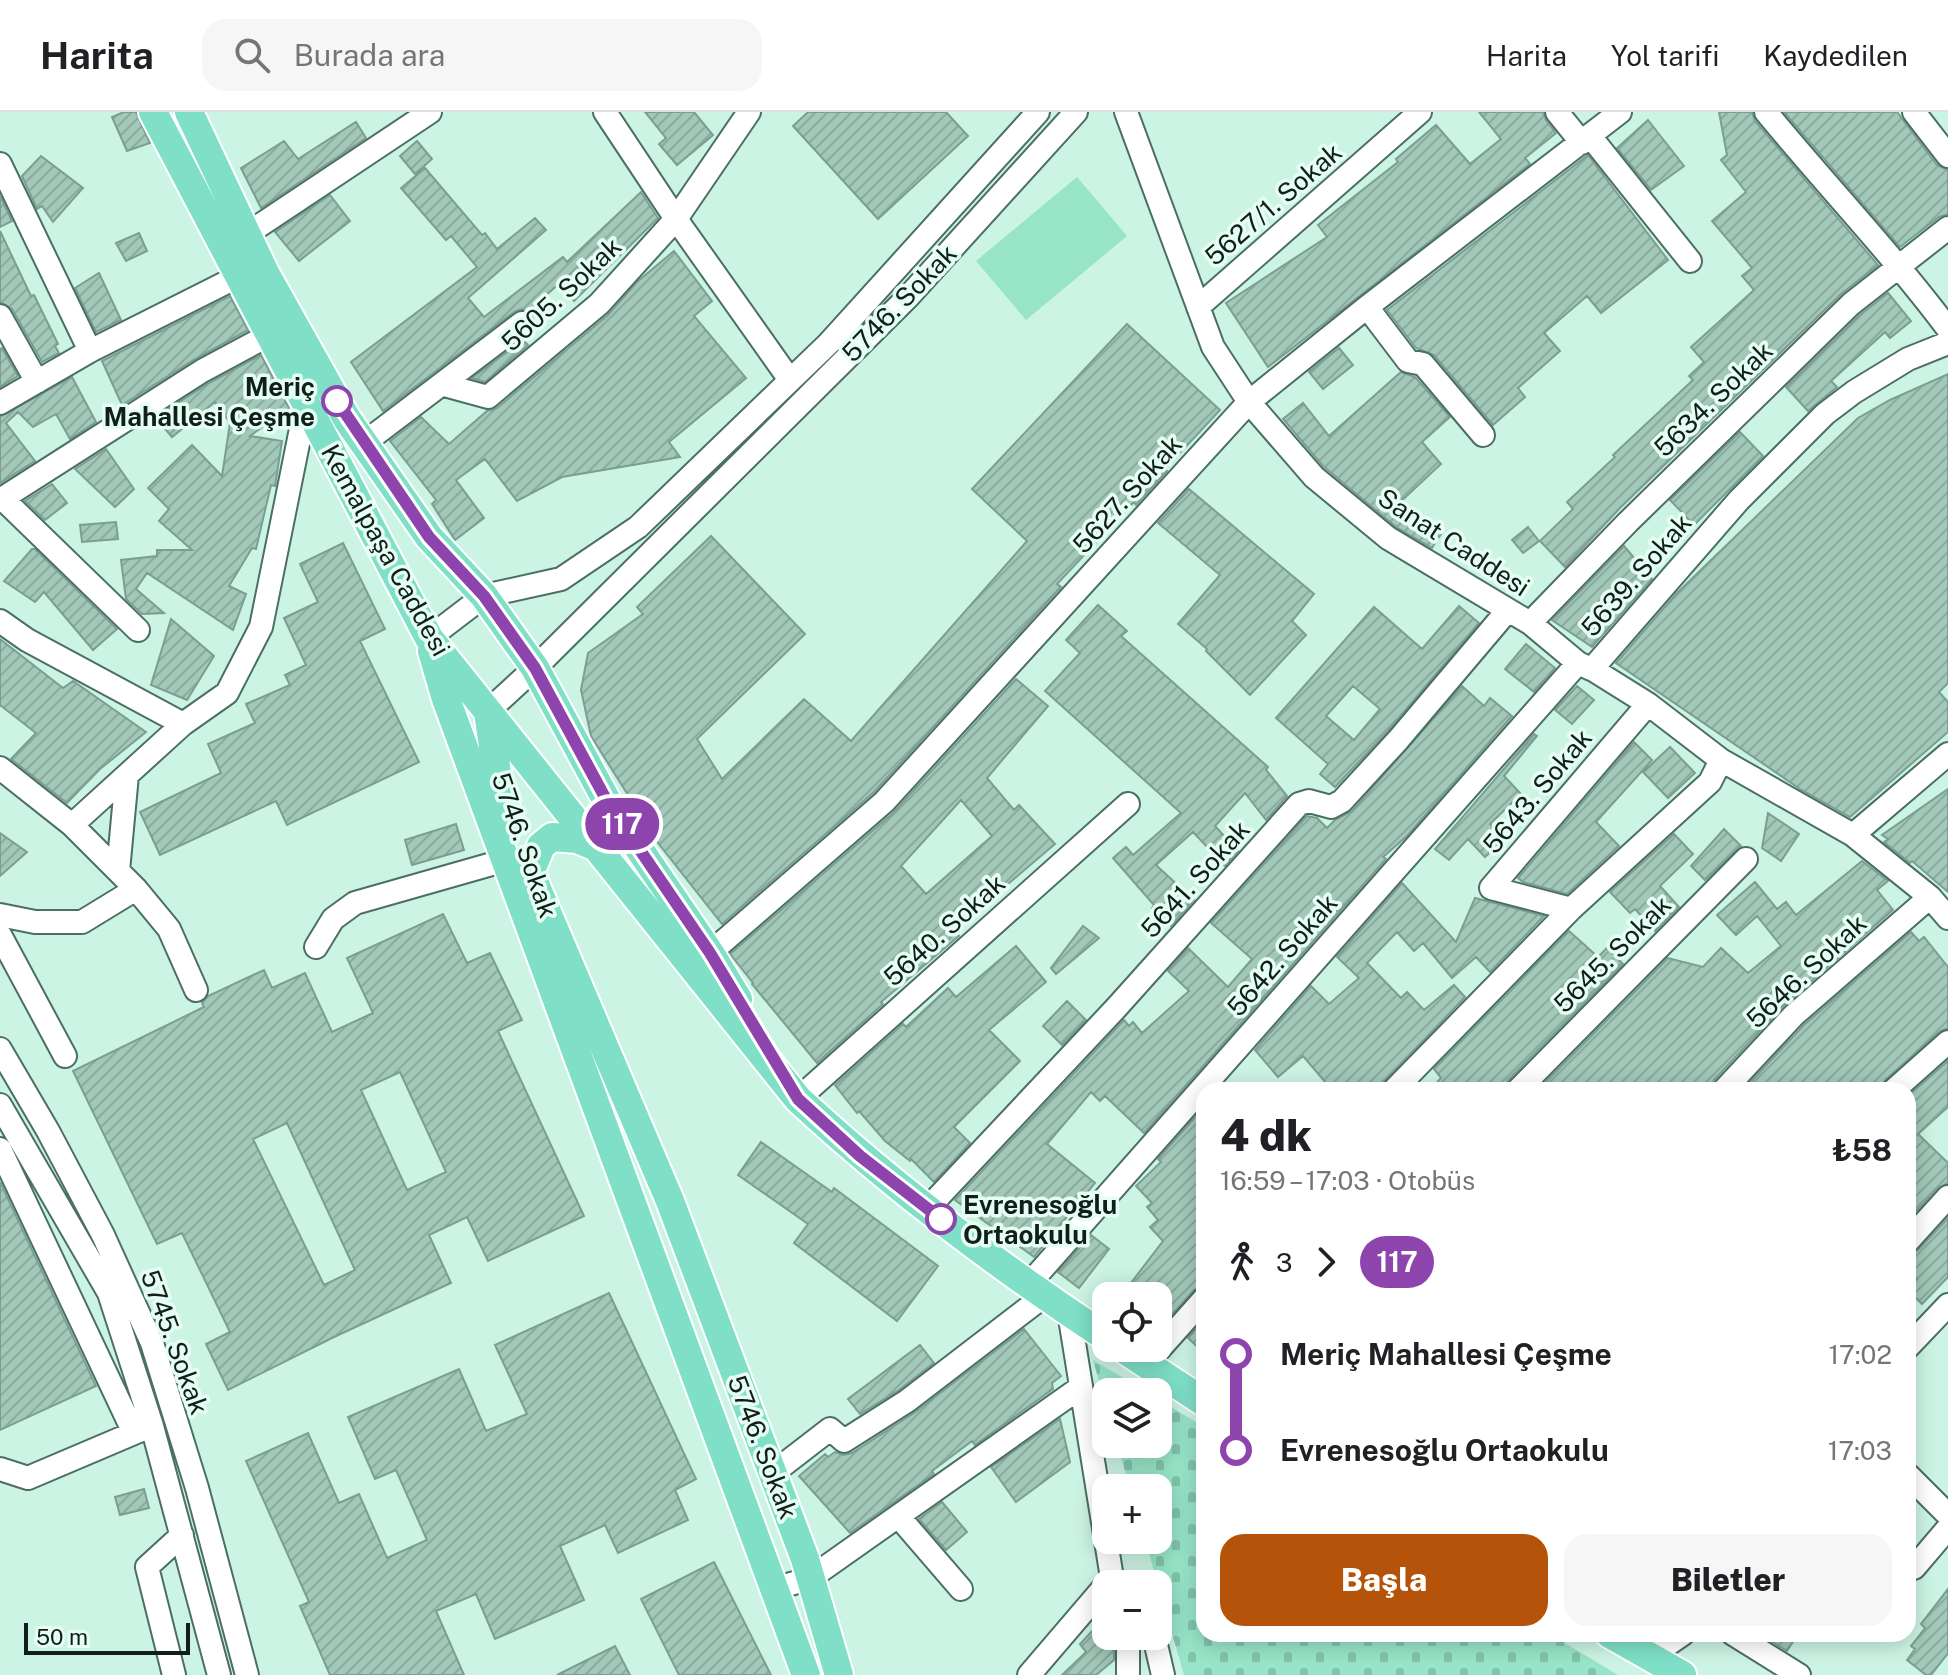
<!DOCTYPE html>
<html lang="tr">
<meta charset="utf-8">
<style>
:root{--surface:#fff;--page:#f6f6f6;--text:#202124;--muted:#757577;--line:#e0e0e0;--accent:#b45309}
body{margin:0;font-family:"Public Sans",sans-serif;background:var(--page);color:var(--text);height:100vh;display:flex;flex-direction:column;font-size:30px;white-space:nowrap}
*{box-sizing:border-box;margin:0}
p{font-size:26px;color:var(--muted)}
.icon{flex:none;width:44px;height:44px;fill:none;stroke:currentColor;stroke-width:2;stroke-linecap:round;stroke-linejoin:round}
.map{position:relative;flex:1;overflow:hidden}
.panel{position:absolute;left:1196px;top:970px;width:720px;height:560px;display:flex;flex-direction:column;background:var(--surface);border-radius:24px;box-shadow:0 4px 20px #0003}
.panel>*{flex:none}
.badge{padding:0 16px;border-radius:26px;font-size:28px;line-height:52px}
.fabs{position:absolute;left:1092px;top:1170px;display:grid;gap:16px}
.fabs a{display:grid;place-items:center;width:80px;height:80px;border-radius:16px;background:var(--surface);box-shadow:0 4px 20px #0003;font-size:40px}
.scale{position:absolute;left:24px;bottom:20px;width:166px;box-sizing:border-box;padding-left:8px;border:4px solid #101f19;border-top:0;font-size:22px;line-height:28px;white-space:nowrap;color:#101f19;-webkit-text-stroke:6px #e5fdf3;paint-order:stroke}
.map>.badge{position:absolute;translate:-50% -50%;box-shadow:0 0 0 4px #fff}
.legs{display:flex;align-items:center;gap:12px;height:88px;padding:0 24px;font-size:26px}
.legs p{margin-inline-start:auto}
.summary{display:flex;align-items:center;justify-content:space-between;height:136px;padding:0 24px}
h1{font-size:44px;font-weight:800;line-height:60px}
.primary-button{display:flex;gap:16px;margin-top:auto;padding:16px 24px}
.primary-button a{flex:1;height:92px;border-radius:24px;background:var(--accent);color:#fff;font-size:32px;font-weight:800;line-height:92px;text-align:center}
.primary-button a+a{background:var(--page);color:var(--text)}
ul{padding:0 24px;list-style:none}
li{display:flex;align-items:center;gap:28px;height:96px;font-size:30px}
li i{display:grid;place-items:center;width:12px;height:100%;margin:0 10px;background:currentColor}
li i::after{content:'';width:20px;height:20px;margin:-10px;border:6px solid;border-radius:50%;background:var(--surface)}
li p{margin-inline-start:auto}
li:first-child i{background:linear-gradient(#0000 50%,currentColor 0)}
li:last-child i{background:linear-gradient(currentColor 50%,#0000 0)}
header{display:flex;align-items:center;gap:48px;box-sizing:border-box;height:112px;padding:0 40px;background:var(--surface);border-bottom:2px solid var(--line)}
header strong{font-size:38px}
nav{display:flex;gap:44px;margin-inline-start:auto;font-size:28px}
.search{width:560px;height:72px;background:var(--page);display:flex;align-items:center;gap:20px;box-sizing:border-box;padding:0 28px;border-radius:24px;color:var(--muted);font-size:30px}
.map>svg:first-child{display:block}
.cemetery{fill:url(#cemetery-stones)}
.garden{fill:#97e4c8}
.building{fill:url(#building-hatch);stroke:#7a9f91;stroke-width:2;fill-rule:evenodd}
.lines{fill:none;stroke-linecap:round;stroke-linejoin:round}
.minor-casing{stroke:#4b6f62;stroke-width:26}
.major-casing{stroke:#fff;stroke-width:32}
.minor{stroke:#fff;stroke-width:22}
.major{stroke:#7fe0c7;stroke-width:28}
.line-1-casing{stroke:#fff;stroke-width:18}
.line-1{stroke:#8e44ad;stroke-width:12}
.stop-1-dot{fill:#fff;stroke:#8e44ad;stroke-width:4}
.labels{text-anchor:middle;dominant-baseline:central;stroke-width:7;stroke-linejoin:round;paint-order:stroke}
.street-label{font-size:26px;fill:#101f19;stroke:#e5fdf3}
.stop-label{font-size:26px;font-weight:bold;fill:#101f19;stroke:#e5fdf3;text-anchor:end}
</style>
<header>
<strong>Harita</strong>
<div class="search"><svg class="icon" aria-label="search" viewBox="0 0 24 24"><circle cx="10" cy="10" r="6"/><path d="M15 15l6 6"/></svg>Burada ara</div>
<nav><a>Harita</a><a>Yol tarifi</a><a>Kaydedilen</a></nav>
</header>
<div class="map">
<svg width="1948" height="1563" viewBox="0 0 1948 1563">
<defs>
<pattern id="cemetery-stones" width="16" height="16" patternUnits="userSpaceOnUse" patternTransform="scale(2)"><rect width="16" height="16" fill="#97e4c8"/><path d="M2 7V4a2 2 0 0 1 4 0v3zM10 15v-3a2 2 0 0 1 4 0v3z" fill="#81c3ab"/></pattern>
<pattern id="building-hatch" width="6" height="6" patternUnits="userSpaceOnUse" patternTransform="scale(2)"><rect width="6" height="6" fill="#a2c8b9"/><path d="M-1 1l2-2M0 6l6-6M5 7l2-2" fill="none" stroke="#8aab9e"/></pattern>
</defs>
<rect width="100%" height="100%" fill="#ccf4e4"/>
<path class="cemetery" d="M1093,1248L1147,1280H1106V1294Z
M1158,1287L1204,1315V1522H1550L1618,1563H1184L1145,1428H1158V1376H1130L1117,1332H1158Z"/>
<path class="garden" d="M1077,65L1127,124L1026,208L976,149Z"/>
<path class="building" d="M124,0H136L150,31L127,39L112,5Z
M645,0H694L713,23L677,53L659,32L666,26Z
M808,0H946L968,24L878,107L793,14Z
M1479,0H1543L1546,8L1556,21L1525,46L1530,52L1268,255L1226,191L1327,125L1318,113L1398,50L1396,47L1436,13L1470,52L1501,27Z
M1719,0H1752L1755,9L1878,153L1841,182L1620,396L1565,455L1540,429L1573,397L1567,390L1615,345L1613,343L1693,268L1689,264L1704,250L1691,235L1754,178L1742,164L1752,156L1712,109L1746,80L1721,48L1727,43Z
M1784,0H1897L1937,53L1948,58V102L1939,105L1900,135Z
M1648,8L1684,54L1651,78L1617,36Z
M356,10L366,26L261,96L241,56L284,29L298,47Z
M417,29L432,47L415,62L400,44Z
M1588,43L1668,148L1601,201L1587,184L1544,221L1560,239L1518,276L1525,285L1493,313L1434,243L1416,236L1387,198Z
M41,44L83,76L53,110L42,94L37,97L22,64Z
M425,56L482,123L485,121L497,137L535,106L546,118L468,186L484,205L563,145L567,150L641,80L658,106L574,189L560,171L528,199L521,197L514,200L383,299L351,250L477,155L451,124L446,128L401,76Z
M330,83L350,109L299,149L275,120Z
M0,84L12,109L0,115Z
M0,119L31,184L34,183L58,232L55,234L59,241L42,250L12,197L0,190Z
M139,121L147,139L126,149L116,131Z
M674,139L712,189L694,204L746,266L669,330L680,345L562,365L517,389L485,347L456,368L484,406L455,428L432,392L436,388L390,329L421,305L449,332L487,299L497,296L608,203L637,170Z
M99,161L121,208L96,220L75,176Z
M1888,181L1911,209L1890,226L1885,220L1831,269L1837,275L1808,299L1786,275L1860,203Z
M230,184L248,218L195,247L122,293L102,249Z
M1127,212L1220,298L1165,357L1167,359L1136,393L1134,390L1057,472L1061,475L874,680L722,812L658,731L591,624L581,578L588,541L643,502L637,495L711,424L805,522L697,627L722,667L804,587L851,629L1027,429L972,377Z
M523,228L528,233L485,270L472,266Z
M2,236L18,264L0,275V237Z
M1339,236L1353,253L1323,277L1309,260Z
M261,243L289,296L250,324L282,329L275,374L271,373L256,437L252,436L229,474L246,482L233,518L147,461L136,477L164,501L142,502L126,487L121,448L157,444V438H192L159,409L169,397L148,376L192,333L222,364L230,311L215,290L172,325L160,311L156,315L151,308L209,271Z
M1401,260L1415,265L1450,305L1422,330L1441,352L1396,394L1441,422L1432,436L1396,415L1323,354L1283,307L1303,291L1329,324Z
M1948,262V571L1939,580L1948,590V620L1850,705L1800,677L1616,551L1677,481L1858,306L1890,288Z
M72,265L96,310L70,327L56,302L33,315L18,300L6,311L35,349L0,371V305Z
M1740,320L1763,344L1694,413L1670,388Z
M106,337L134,377L115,395L75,357Z
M52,372L67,391L45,408L25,389Z
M1189,377L1314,482L1292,509L1306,523L1250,583L1206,539L1207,537L1178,512L1220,463L1158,411Z
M116,410L118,427L82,430L80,413Z
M1528,415L1539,429L1523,441L1512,428Z
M343,431L385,517L360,529L419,650L287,713L276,689L160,743L140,700L221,661L208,632L255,611L246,592L290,573L285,563L306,553L284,506L318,490L300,452Z
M1624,434L1652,467L1592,535L1552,508Z
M32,437H35L117,517L93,538L44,480L35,490L4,469Z
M1098,493L1127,519L1121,524L1268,655L1266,658L1287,684L1266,708L1245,681L1215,714L1238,739L1225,754L1193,720L1156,753L1194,788L1171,814L1152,796L1154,793L1113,746L1126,735L1133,743L1181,701L1045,579L1080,541L1066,528Z
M1459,494L1479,511L1388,619L1335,675L1320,662L1328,652L1276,606L1374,495L1422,537ZM1353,574L1380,597L1354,628L1326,604Z
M171,507L214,544L187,588L151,573Z
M0,527L63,576L73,569L146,620L100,657L67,691L11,647L36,621L0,593Z
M1526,532L1555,556L1534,580L1505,557Z
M1016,567L1048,594L987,666L1014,698L1019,693L1055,732L954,818L959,824L881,890L883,892L817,951L752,872L753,871L730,842L893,701ZM961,688L992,724L926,782L901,754Z
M1462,574L1484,594L1490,586L1512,604L1407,724L1383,745L1386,747L1144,1021L1105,984L1100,989L1091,980L1047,1032L1095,1071L1034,1145L955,1088L1124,908L1129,914L1133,910L1142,921L1189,879L1168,859L1188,836L1228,875L1252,847L1211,811L1307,704L1317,706L1327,716L1335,708L1352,699Z
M1577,574L1594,588L1572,612L1555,598Z
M1534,622L1537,624L1504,664L1521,682L1490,712L1504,727L1485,745L1468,727L1449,748L1435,737Z
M1634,630L1652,648L1596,710L1619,734L1567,782L1523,770L1518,766Z
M1670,635L1695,661L1668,686L1643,660Z
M1948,677V780L1912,749L1910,751L1884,730L1888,727L1882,723Z
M1768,701L1799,722L1781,749L1762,736Z
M456,712L464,738L412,753L405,728Z
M1724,717L1741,734L1705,768L1691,754Z
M0,721L27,740L0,764Z
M1674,722L1693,742L1660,774L1679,795L1655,819L1635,797L1630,801L1610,780Z
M1862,749L1888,769L1877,778L1893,798L1784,893L1714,968L1710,978H1538L1668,846L1703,855L1721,836L1748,861L1781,834L1757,804L1736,823L1717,803L1755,770L1777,797L1786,790L1796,803Z
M1402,771L1456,830L1475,786L1544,804L1490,860L1476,845L1452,866L1423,831L1414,839L1397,820L1367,851L1401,886L1407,880L1424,898L1454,873L1465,885L1376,978H1332L1303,944L1278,965L1255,938L1311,874L1329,892L1359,866L1337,845Z
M443,802L467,851L490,841L522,908L498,919L584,1104L488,1149L467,1105L429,1123L451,1171L334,1225L228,1278L206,1232L230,1220L182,1121L157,1132L73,959L204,895L202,891L208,884L264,858L272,876L305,861L332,920L373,901L347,846ZM400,960L446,1060L407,1078L361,978ZM287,1011L355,1158L324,1173L253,1027Z
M1083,814L1099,826L1056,862L1051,856Z
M1569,819L1598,845L1607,836L1623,852L1508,968L1504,978H1430L1441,966L1434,957Z
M1911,820L1919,829L1924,825L1948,855V916L1939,920L1885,968L1880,978H1743L1804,913Z
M1016,834L1046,870L989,918L1020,949L954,1015L970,1031L934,1070L911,1047L910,1049L885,1029L859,999L857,1001L835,973L903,912L906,915L948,876L956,885Z
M1067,889L1086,908L1062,933L1043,914Z
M1948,949V995L1918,1022L1948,1051V1071L1938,1076L1908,1108V984Z
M1204,995V1173L1194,1178L1158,1218V1184H1121L1163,1129L1150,1115L1158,1108L1147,1095L1152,1091L1136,1074L1161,1050L1158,1047Z
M761,1030L832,1080L834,1076L938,1154L897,1209L794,1131L808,1112L738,1063Z
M0,1070L96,1274L0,1318Z
M1948,1106V1165L1922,1192L1908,1178L1917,1167L1908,1158V1143L1918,1138Z
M1091,1123L1109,1137L1079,1176L1058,1160Z
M609,1181L696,1367L675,1378L688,1408L618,1441L605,1413L560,1434L584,1488L495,1527L476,1482L436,1499L464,1563H330L300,1494L309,1490L246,1349L308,1321L339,1391L359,1382L387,1446L427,1428L396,1358L375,1367L348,1305L459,1257L486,1319L527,1302L495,1233Z
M1204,1208V1241L1188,1226Z
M1024,1217L1061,1264L1052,1271L1053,1277L975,1333L972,1329L932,1359L934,1362L850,1421L799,1364L825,1342L828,1345L835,1340L844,1343L852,1341L914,1301Z
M920,1233L934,1251L899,1278L860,1302L848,1287Z
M1060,1307L1070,1350L1016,1390L991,1355Z
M144,1377L149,1396L120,1403L115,1385Z
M942,1390L967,1420L946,1438L919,1407Z
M714,1450L771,1563H679L641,1487Z
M1948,1477V1541L1931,1563H1926L1907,1548L1915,1537L1911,1534L1925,1516L1921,1512Z
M1106,1504V1524H1114V1548L1096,1563H1062L1086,1540L1080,1532Z
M1760,1522H1798L1787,1539Z
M615,1534L630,1563H557Z"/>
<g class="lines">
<defs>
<path id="minor" d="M749,0L676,107L790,268
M1126,0L1213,235L1249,290L1314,365L1388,426L1530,511L1578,551L1591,557
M1557,0L1582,31
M1766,0C1826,73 1891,141 1948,217
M1914,0L1948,44
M1590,24L1690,149
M0,52L90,239
M247,122L430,0
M1198,195L1420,0
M1367,195L1408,249L1423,252L1483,323
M0,204L37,270
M444,273L488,285L599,192L676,107L605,0
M0,291L90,239L239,164
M364,331L522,211
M2,386L138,518
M0,388L202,259L269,223
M0,509L27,528L183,612
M1530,511L1628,410L1851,192L1948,116
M429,526L484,484L561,467L638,415L829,231L1038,0
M487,600L535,556L908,185L1076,0
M1721,648L1853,723L1948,642
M0,656L72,713L136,777L169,817L196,878
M72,713L183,612L227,581L261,515L306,292
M1853,723L1930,785L1948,806
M118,759L127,663
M1571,797L1491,776L1648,592
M0,803L35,810H82L136,777
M0,823L65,944
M316,835L333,807L355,791L506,748
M710,841L884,690L1249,290L1367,195L1620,0
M0,937L48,1019L103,1123L152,1231L197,1376L247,1563
M1394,978L1571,797L1710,670L1721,648L1648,592L1592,557L1739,388L1825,302L1854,280L1908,247L1948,231
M1518,978L1746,747
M1724,978L1794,903L1930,785
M1894,978L1948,930
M798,987L1128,692
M0,993L109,1181L152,1314L219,1563
M0,1037L134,1321L152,1314
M927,1097L1116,896L1299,692L1309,689L1331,695L1342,689L1398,628L1508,498
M1908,1129L1948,1085
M1029,1172L1578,551
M1069,1200L1112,1466L1107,1472
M1908,1235L1948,1193
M1146,1252L1204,1187
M0,1357L28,1366L134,1321
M773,1361L830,1317L844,1329L907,1289L1044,1184
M1908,1363L1948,1403
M899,1405L961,1477
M1908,1453L1914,1456L1948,1416
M772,1477L809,1467L1081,1275
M1733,1522L1799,1563
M1154,1524L1163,1563
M1651,1544L1683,1522
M174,1563L147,1455L182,1423
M1029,1563L1106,1473
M1128,1563V1524"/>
<path id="major" d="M153,0L429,526L798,987C893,1075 998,1154 1106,1225
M189,0L265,161L347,307L429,425L484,484L535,556L608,691L710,841L738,887
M432,539L446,587L806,1563
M488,600L500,681L510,708
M529,758L670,1089L805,1447L839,1563
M530,761L541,734L552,725L577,727L599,736
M1122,1236L1204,1290
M1610,1522L1682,1563"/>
</defs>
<use href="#minor" class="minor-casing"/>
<use href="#major" class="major-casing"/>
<use href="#minor" class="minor"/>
<use href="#major" class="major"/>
</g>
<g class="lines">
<defs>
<path id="line-1" d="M337,289L429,425L484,484L535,556L608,691L710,841L798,987L860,1044L941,1107"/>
</defs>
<use href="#line-1" class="line-1-casing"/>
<use href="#line-1" class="line-1"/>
</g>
<g class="stop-1-dot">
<circle cx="337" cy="289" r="14"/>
<circle cx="941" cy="1107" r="14"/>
</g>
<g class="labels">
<g class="street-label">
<text transform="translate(1273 92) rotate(-41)">5627/1. Sokak</text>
<text transform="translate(561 182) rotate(-43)">5605. Sokak</text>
<text transform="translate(899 191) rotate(-46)">5746. Sokak</text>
<text transform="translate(1713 287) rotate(-44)">5634. Sokak</text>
<text transform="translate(1127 382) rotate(-48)">5627. Sokak</text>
<text transform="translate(1454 430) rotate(33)">Sanat Caddesi</text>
<text transform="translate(386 438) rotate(61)">Kemalpaşa Caddesi</text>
<text transform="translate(1636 463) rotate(-49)">5639. Sokak</text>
<text transform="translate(1537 679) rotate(-50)">5643. Sokak</text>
<text transform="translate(525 733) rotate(71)">5746. Sokak</text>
<text transform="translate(1195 767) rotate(-48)">5641. Sokak</text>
<text transform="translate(944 818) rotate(-42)">5640. Sokak</text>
<text transform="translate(1612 842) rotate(-45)">5645. Sokak</text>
<text transform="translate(1282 843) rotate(-49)">5642. Sokak</text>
<text transform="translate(1806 859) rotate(-43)">5646. Sokak</text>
<text transform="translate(175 1230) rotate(70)">5745. Sokak</text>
<text transform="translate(763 1335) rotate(69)">5746. Sokak</text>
</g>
<g class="stop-label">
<text x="315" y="274">Meriç<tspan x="315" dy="30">Mahallesi Çeşme</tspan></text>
<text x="963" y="1092" text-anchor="start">Evrenesoğlu<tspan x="963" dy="30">Ortaokulu</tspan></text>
</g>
</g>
</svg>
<div class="fabs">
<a><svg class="icon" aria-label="locate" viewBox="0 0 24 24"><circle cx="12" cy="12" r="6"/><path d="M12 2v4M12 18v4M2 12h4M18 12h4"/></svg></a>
<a><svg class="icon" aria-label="layers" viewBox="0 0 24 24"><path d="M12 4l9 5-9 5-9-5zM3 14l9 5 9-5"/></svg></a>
<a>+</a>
<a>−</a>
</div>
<div class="scale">50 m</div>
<b class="badge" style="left:622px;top:712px;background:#8e44ad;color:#fff">117</b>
<section class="panel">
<div class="summary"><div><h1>4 dk</h1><p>16:59 – 17:03 · Otobüs</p></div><b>₺58</b></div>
<div class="legs"><svg class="icon" aria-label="walk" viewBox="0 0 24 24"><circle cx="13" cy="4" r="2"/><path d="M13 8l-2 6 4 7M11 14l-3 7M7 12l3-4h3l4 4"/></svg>3<svg class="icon" aria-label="forward" viewBox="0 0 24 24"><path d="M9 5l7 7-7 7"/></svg><b class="badge" style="background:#8e44ad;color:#fff">117</b></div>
<ul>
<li><i style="color:#8e44ad"></i><b>Meriç Mahallesi Çeşme</b><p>17:02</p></li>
<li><i style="color:#8e44ad"></i><b>Evrenesoğlu Ortaokulu</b><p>17:03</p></li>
</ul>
<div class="primary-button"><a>Başla</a><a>Biletler</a></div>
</section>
</div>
